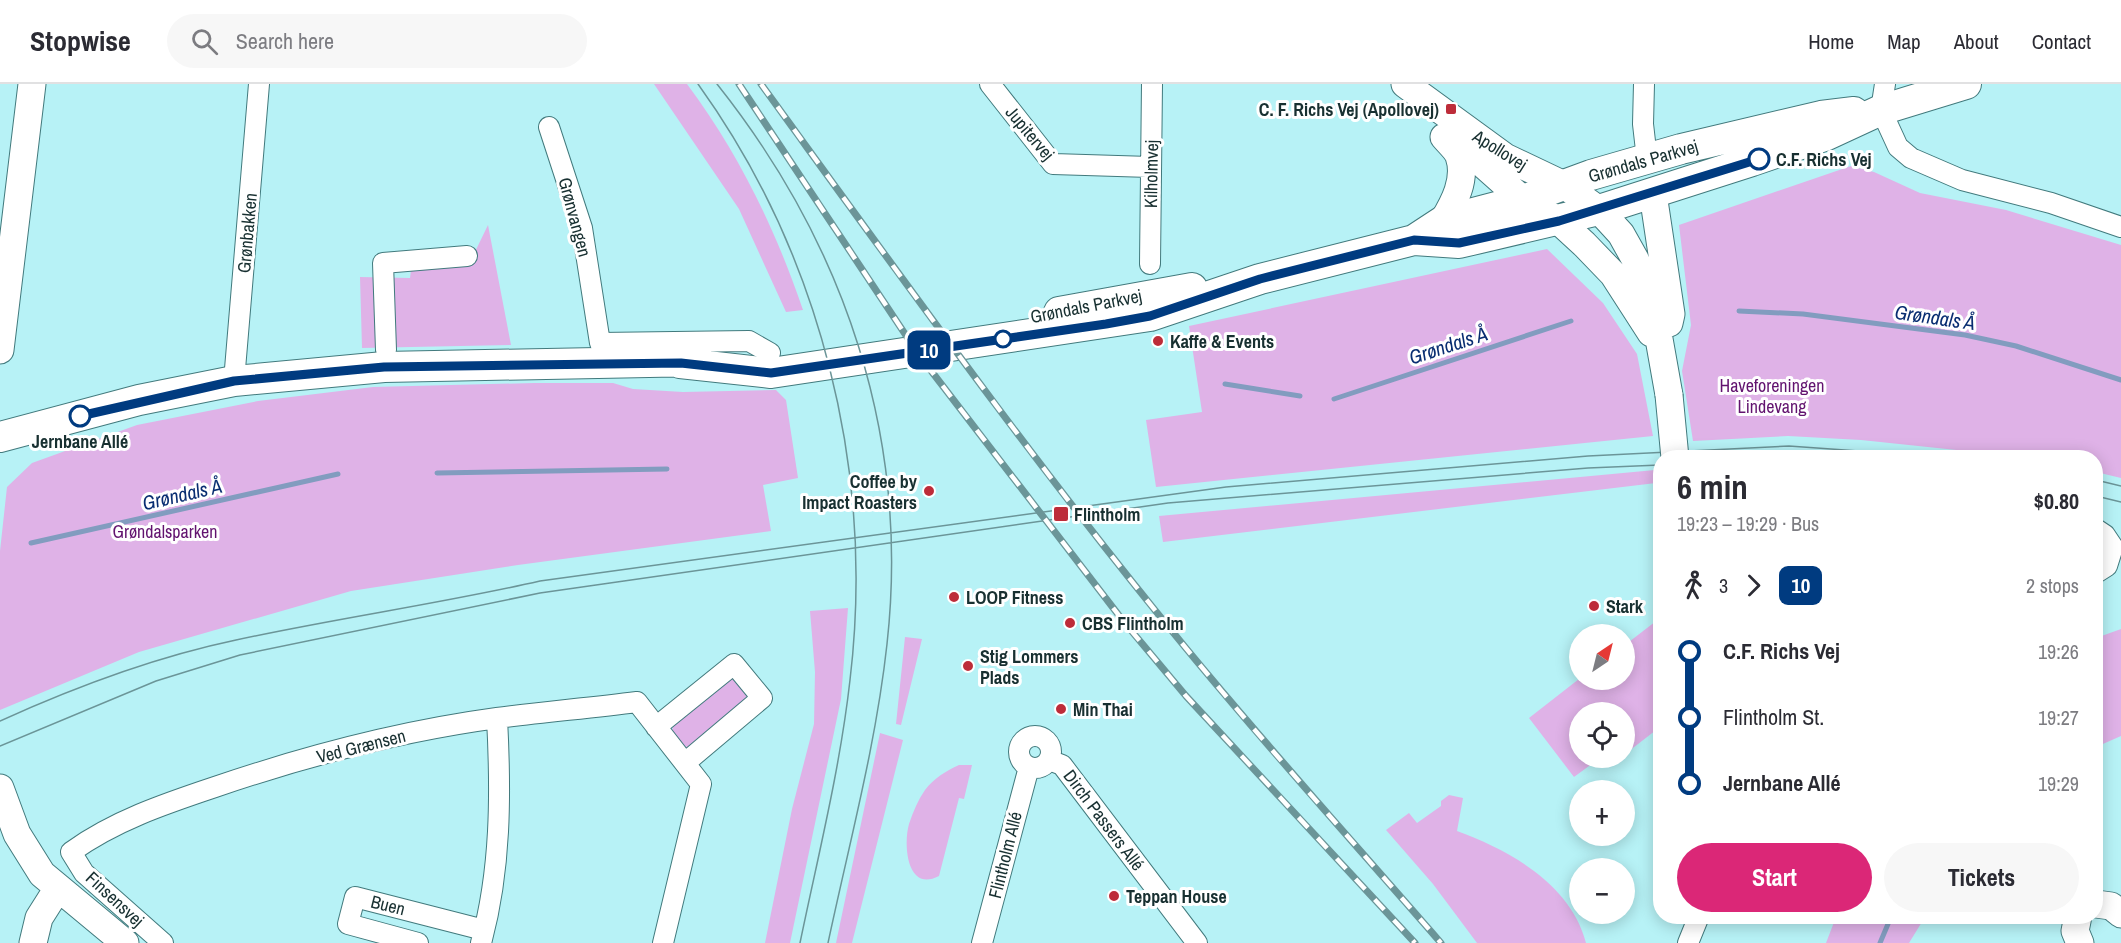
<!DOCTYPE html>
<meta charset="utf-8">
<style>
:root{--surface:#fff;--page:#f7f7f7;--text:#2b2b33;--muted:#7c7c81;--line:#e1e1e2;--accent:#db2777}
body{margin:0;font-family:"Archivo Narrow",sans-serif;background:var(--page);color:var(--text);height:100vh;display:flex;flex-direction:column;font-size:22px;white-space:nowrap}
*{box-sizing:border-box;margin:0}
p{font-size:20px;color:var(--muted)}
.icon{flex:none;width:33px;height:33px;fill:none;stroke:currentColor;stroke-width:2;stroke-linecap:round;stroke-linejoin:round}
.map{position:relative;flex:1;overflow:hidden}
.side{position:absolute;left:1653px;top:366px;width:450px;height:474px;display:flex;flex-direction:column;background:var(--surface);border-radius:24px;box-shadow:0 3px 15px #0003}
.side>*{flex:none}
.badge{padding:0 12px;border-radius:9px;font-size:21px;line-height:39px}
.needle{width:39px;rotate:35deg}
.fabs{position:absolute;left:1569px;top:540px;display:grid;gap:12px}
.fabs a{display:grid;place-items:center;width:66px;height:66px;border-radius:50%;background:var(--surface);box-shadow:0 3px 15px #0003;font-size:30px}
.map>.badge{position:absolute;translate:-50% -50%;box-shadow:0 0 0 3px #fff}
.legs{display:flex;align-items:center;gap:9px;height:66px;padding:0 24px;font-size:20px}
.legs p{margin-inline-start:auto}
.overview{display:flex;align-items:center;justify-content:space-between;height:102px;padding:0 24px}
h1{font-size:33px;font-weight:800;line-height:45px}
.action{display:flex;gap:12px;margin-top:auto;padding:12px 24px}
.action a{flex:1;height:69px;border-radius:36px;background:var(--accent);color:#fff;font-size:24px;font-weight:800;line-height:69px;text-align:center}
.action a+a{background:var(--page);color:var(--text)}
ul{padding:0 24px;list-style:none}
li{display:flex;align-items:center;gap:21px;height:66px;font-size:22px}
li i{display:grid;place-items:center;width:9px;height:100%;margin:0 8px;background:currentColor}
li i::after{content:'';width:15px;height:15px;margin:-8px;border:4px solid;border-radius:50%;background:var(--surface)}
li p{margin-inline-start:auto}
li:first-child i{background:linear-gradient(#0000 50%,currentColor 0)}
li:last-child i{background:linear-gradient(currentColor 50%,#0000 0)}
header{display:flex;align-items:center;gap:36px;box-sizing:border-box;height:84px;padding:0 30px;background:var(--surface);border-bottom:2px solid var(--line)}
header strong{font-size:28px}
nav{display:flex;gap:33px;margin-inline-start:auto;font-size:21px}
.search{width:420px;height:54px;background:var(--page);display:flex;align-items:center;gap:15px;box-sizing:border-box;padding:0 21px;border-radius:33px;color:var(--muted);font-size:22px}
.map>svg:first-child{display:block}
.green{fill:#dfb2e7}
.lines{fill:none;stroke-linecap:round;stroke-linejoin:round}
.stream{stroke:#829cbf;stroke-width:5}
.street-casing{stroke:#427a7d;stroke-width:22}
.secondary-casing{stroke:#427a7d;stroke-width:29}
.primary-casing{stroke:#427a7d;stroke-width:32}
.street{stroke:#fff;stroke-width:20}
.secondary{stroke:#fff;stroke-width:27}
.primary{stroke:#fff;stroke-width:30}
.tram{stroke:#6b9598;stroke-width:1.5}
.rail-casing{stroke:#6b9598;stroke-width:7}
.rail{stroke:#fff;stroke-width:4.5;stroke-dasharray:14;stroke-linecap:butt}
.secondary-bridge-casing{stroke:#427a7d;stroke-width:29;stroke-linecap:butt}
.secondary-bridge{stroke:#fff;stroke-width:27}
.line-1-casing{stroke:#fff;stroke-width:14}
.line-1{stroke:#003b80;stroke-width:9}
.poi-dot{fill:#bd2c39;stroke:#fff;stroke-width:2}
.stop-1-dot{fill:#fff;stroke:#003b80;stroke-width:3}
.labels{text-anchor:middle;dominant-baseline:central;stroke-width:6;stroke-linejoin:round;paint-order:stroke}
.poi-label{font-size:18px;font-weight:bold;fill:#183031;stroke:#fff;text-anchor:start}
.street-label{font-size:18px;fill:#183031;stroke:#fff}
.stop-label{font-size:18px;font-weight:bold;fill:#183031;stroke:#fff;text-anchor:start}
.park-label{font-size:18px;fill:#62136f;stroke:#fff}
.water-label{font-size:20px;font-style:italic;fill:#082d71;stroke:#fff}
</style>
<header>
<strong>Stopwise</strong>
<div class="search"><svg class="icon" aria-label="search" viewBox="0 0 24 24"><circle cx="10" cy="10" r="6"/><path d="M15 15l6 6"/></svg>Search here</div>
<nav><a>Home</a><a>Map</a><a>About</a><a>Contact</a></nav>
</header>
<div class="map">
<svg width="2121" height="859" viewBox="0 0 2121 859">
<rect width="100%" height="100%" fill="#b7f2f6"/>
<path class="green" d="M654,0H687C739,70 775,144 803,226L786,228L739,125Z
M1851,82L1874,88L1920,109L2006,126L2121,161V394L2096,388V374L2023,373L1861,356L1788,352L1693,357L1682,287L1691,241L1679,141Z
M488,141L511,261L362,264L360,193L410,194L412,179L472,174Z
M1547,165L1603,219L1637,270L1653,352L1156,403L1146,336L1202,328L1189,242Z
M534,299H613L633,305L683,308L776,306L786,316L798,394L763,401L771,447L518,481L351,507L139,568L0,626V467L7,403L32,379L137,341L258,317L373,303Z
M1655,386L1656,399L1163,458L1159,432Z
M848,524L841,615L790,859H765L792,725L814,640L815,588L810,527Z
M1660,534V643L1629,667L1625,660L1624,628H1580V674H1600L1574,693L1529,634L1579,595L1624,596L1625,561Z
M2121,545V652L2096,663V554Z
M905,553L922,555L901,641L896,640Z
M733,591L751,613L691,665L682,661L672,649L673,640Z
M880,649L903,656L852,859H836Z
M959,681H972L964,715L959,714L939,792C907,809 903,761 909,740C913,728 918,716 925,706C934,694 946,687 959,681Z
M1449,711L1463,714L1457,747C1509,766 1571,800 1586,859H1477L1433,800L1386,746L1409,729L1417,739L1441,722V717Z
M1836,833V832L1925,833L1909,859H1826Z"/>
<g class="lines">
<path class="stream" d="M1739,227L1803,230L1965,251L2016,262L2121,296
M1225,300L1300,312
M1334,315L1571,237
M437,389L667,385
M31,459L338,390
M1880,859L1888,840"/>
<defs>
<path id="street" d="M990,0L1053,80L1150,83
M1644,0L1643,40L1647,75
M1885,0L1881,26L1898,63L1911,74L1962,96L2051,119L2121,143
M549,43L582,144L600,259L749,257L770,269
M1150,180L1152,0
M386,266L383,179L467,172
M234,297L259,0
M2096,445L2105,451L2113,463L2107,482L2096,489
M656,643L734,580L762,614L685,679
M1019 668a16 16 0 1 1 32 0a16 16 0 1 1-32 0Z
M1049,676L1062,681L1197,859
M163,859L84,789L71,768C114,737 164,720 215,703C306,672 401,647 497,634C543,628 590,624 637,618L701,700L663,859
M418,859L348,840L355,813L484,846
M481,859C501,786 501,710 497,634
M982,859L1029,683
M1688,859L1699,832"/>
<path id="secondary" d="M1405,0L1505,73L1564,101L1599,126L1621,150L1635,175L1653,221L1669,311
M1459,59L1523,116L1559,137L1584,160L1613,190L1651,249
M1653,110L1671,230L1669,239
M1443,137C1454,119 1467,95 1459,72C1457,66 1449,59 1444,53
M0,266L32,0
M0,704L17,750L42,790L125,859
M2096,820L2111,822L2121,830
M2078,832L2075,847L2080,859
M33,859L39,834L58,804"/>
<path id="primary" d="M1414,156L1443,137L1523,116L1591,91L1681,65L1821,32L1854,28
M1059,228L1192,204
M680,279L771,289L1150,232L1260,195L1414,156L1459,159L1599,126L1752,77L1827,51L1881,26L1966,0
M0,353L139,316L234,297L384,283L700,277"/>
</defs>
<use href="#street" class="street-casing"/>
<use href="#secondary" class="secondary-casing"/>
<use href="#primary" class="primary-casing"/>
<use href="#street" class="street"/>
<use href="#secondary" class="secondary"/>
<use href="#primary" class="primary"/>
<path class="tram" d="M698,0C821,171 875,387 850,596C840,685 818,772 800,859
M717,0C845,161 910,353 887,560C876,661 849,760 828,859
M2096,396L2121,402
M2096,412L2121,418
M0,637C75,603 155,573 236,556C337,534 439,520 540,497L1226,403L1588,372L1789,362L1956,374
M0,662L156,597L240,571L540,509L1168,419L1588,384L1660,381"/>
<defs>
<path id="rail" d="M739,0L919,271L1124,538L1186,612L1415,859
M761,0C899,190 1036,382 1185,563C1268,664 1356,761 1441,859"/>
</defs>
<use href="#rail" class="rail-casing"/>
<use href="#rail" class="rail"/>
<defs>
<path id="secondary-bridge" d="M1669,311L1675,374"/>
</defs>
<use href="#secondary-bridge" class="secondary-bridge-casing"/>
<use href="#secondary-bridge" class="secondary-bridge"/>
</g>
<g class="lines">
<defs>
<path id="line-1" d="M80,332L234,297L384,283L681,279L771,289L1106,240L1150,232L1260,195L1414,156L1459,159L1559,137L1759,75"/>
</defs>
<use href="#line-1" class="line-1-casing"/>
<use href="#line-1" class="line-1"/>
</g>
<g class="poi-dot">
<rect x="1445" y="19" width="12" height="12" rx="3"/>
<circle cx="1158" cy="257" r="6"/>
<circle cx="929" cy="407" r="6"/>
<rect x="1053" y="422" width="16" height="16" rx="3"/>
<circle cx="954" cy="513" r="6"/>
<circle cx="1594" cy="522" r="6"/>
<circle cx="1070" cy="539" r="6"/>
<circle cx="968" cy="582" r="6"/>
<circle cx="1061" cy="625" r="6"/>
<circle cx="1114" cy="812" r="6"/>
</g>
<g class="stop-1-dot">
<circle cx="1759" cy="75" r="10"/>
<circle cx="1003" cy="255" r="8"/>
<circle cx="80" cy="332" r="10"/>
</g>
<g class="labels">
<g class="poi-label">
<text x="1439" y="25" text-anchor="end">C. F. Richs Vej (Apollovej)</text>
<text x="1170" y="257">Kaffe &amp; Events</text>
<text x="917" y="397" text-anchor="end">Coffee by<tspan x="917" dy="21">Impact Roasters</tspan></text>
<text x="1074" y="430">Flintholm</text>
<text x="966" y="513">LOOP Fitness</text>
<text x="1606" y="522">Stark</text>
<text x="1082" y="539">CBS Flintholm</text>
<text x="980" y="572">Stig Lommers<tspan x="980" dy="21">Plads</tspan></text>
<text x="1073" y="625">Min Thai</text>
<text x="1126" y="812">Teppan House</text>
</g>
<g class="street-label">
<text transform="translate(1030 49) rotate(50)">Jupitervej</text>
<text transform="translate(1500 66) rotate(32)">Apollovej</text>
<text transform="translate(1643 77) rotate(-16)">Grøndals Parkvej</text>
<text transform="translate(1151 90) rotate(-89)">Kilholmvej</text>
<text transform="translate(575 133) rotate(75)">Grønvangen</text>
<text transform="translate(247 149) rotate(-85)">Grønbakken</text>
<text transform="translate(1086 222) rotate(-11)">Grøndals Parkvej</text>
<text transform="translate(361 662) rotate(-14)">Ved Grænsen</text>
<text transform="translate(1104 736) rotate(53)">Dirch Passers Allé</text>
<text transform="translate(1005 771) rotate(-76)">Flintholm Allé</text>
<text transform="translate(115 815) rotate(43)">Finsensvej</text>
<text transform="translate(388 821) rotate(14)">Buen</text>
</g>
<g class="stop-label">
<text x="1776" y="75">C.F. Richs Vej</text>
<text x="80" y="357" text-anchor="middle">Jernbane Allé</text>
</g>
<g class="park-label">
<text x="1772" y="301">Haveforeningen<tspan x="1772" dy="21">Lindevang</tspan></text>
<text x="165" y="447">Grøndalsparken</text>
</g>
<g class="water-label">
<text transform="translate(1935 233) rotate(8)">Grøndals Å</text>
<text transform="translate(1448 261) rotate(-18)">Grøndals Å</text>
<text transform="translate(182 410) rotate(-13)">Grøndals Å</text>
</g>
</g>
</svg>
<div class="fabs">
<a><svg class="needle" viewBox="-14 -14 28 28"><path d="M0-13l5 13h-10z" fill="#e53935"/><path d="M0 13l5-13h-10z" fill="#7c7c81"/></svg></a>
<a><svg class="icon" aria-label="locate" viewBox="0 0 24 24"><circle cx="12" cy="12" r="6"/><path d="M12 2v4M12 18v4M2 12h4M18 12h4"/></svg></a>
<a>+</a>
<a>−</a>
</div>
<b class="badge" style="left:929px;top:266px;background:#003b80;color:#fff">10</b>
<section class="side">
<div class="overview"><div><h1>6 min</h1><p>19:23 – 19:29 · Bus</p></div><b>$0.80</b></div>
<div class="legs"><svg class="icon" aria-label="walk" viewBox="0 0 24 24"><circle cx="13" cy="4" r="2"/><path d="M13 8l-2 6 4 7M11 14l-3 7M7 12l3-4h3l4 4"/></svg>3<svg class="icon" aria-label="forward" viewBox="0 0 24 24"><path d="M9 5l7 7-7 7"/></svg><b class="badge" style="background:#003b80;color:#fff">10</b><p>2 stops</p></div>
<ul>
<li><i style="color:#003b80"></i><b>C.F. Richs Vej</b><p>19:26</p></li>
<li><i style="color:#003b80"></i><span>Flintholm St.</span><p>19:27</p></li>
<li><i style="color:#003b80"></i><b>Jernbane Allé</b><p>19:29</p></li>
</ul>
<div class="action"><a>Start</a><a>Tickets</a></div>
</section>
</div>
